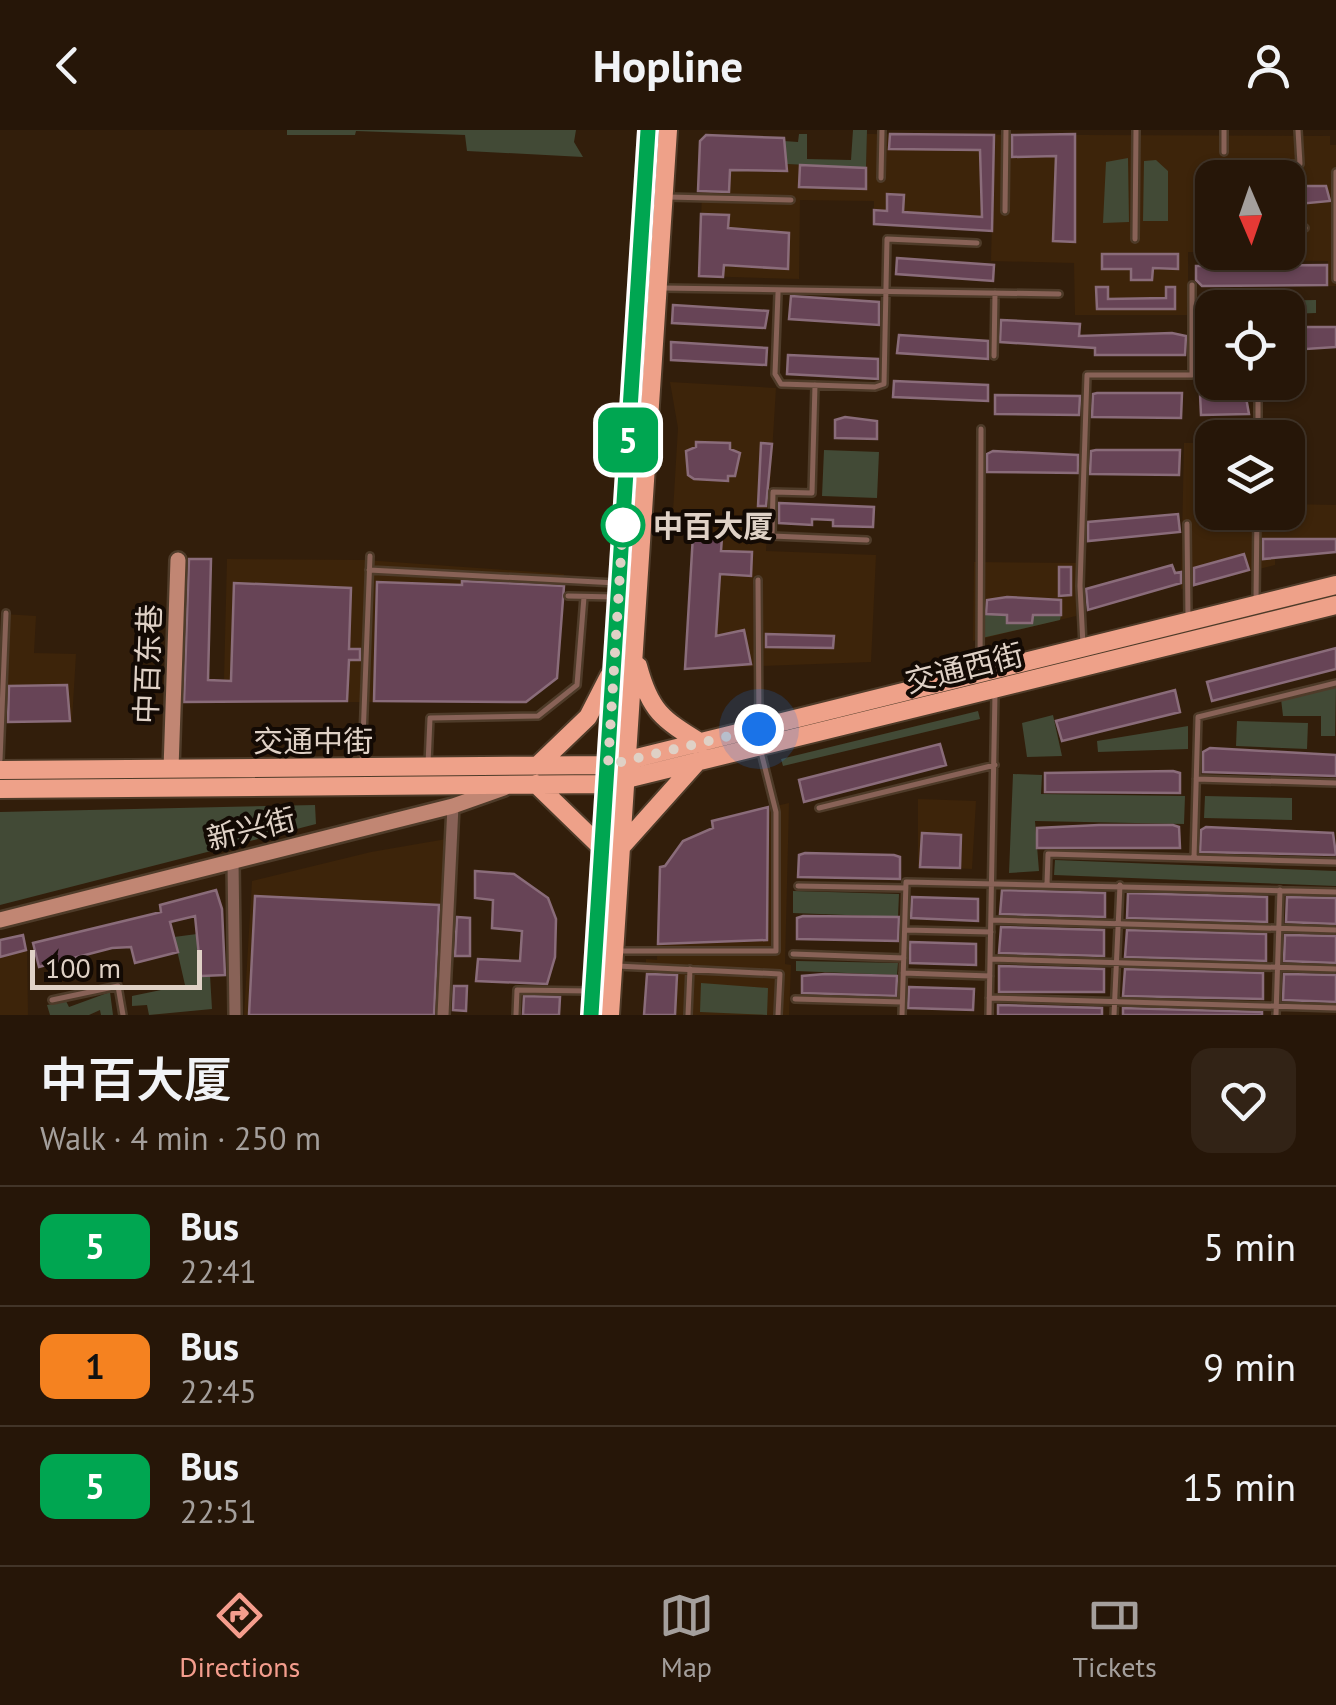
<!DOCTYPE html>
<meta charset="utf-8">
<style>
:root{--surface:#261608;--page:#322316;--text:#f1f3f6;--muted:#a49f9c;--line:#423529;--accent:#f49d8d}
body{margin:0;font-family:"PT Sans","Noto Sans SC",sans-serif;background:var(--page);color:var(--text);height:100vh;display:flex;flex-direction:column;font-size:38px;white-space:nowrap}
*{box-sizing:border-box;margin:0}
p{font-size:32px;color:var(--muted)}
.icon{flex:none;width:55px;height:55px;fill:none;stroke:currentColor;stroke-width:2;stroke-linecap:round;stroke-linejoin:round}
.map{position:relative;height:885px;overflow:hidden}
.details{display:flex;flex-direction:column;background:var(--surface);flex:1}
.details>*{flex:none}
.badge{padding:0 20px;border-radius:15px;font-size:35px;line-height:65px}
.needle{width:65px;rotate:178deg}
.fabs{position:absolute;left:1195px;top:30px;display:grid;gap:20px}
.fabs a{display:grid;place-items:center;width:110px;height:110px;border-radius:20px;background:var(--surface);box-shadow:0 2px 8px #0004,0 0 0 2px var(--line);font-size:50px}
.scale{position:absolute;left:30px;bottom:25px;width:172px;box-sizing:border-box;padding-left:10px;border:5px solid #dfd1c6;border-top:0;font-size:28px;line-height:35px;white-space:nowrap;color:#dfd1c6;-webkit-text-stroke:8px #130a04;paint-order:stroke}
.you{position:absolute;width:50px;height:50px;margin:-25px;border:8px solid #fff;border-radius:50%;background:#1a73e8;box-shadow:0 0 0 15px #1a73e833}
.map>.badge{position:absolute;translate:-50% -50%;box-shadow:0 0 0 5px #fff}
.round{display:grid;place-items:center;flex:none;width:105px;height:105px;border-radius:20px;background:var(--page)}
.summary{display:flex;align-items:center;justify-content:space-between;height:170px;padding:0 40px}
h1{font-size:48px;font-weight:600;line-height:75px}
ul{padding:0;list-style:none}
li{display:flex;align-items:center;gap:30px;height:120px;padding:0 40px;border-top:2px solid var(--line)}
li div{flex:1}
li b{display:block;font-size:38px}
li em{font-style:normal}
li .badge{min-width:110px;font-weight:700;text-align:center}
header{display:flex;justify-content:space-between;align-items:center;height:130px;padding:0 40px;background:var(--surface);font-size:45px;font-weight:600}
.menu{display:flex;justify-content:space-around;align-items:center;height:140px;border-top:2px solid var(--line);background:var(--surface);font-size:28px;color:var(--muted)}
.menu a{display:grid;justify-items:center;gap:5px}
.menu .current{color:var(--accent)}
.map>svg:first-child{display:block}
.built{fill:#3d240a}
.green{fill:#424a36}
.building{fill:#674456;stroke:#8a6c7a;stroke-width:2.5}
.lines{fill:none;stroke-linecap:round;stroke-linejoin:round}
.lane-casing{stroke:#4e3b29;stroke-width:10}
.street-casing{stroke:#4e3b29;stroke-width:16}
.secondary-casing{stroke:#4e3b29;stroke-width:20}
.primary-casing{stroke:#4e3b29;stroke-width:22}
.lane{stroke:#886257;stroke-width:5}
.street{stroke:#886257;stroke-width:11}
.secondary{stroke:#c18673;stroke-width:15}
.primary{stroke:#eea189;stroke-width:18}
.line-casing{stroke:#fff;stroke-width:22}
.line{stroke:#00a651;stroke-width:15}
.walk{stroke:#dfd1c6;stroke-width:10;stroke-dasharray:0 18}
.stop-dot{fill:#fff;stroke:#00a651;stroke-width:5}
.labels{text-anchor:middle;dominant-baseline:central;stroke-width:8;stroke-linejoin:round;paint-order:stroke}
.stop-label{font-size:30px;font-weight:bold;fill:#dfd1c6;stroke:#130a04;text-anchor:start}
.street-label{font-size:30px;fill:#dfd1c6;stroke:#130a04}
</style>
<header><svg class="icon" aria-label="back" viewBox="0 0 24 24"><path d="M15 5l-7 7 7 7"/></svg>Hopline<svg class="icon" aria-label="person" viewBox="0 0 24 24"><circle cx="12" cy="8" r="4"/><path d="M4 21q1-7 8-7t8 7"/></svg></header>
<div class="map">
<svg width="1336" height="885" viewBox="0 0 1336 885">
<rect width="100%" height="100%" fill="#321e0b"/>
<path class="built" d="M867,4L1330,6V15H1336V156H1328V131L1256,130V123L1288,122V48H1212V122H1188V185H1075L1074,133L991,131L992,87L874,80V71L800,70L799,149L699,146L702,63L698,62L703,7L784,8L788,34L866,38Z
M670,252L776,258L766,421L876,425L871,532L685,539L693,405L692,400L672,398L678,298Z
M1184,313H1212V382H1288V374L1336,375V422L1275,425V435L1181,459Z
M227,429L364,430L564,444L557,548L526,572H184L185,550H224Z
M974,432L1077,433L1076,486L973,511Z
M4,484L36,486L34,523L76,524L72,591L0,593Z
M918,669L976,671L972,739L918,736Z
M789,673L785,834L791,835L789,885H644L646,829L657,830L660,737L665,736L683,711L713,698L712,691Z
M458,707L449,885H244L252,751L371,722Z
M27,820L28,885H0V827Z"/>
<path class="green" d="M287,0H576L574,12L583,27L467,21L465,5L356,1L355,5H287Z
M853,0H867L866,38L787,34L784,11L798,12L799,4H807V29L851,30Z
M1128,28L1129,92L1103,93L1106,32Z
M1156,30L1168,41V91H1143L1144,31Z
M1316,170V183L1288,184V178H1212L1209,185V172Z
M824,320L879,322L877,368L822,366Z
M981,484L1007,485V493L1033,485H1061L1060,490L982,508Z
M1336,556L1335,606H1321V586H1283L1281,569Z
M978,581L980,589L783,636L781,629Z
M1053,585L1062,626L1027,627L1022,593Z
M1237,591L1308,593L1307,619L1236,616Z
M1188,596V619L1098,622L1097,611Z
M1013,644L1042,645L1041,664L1185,666L1184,694L1035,691L1039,741L1009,743Z
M1205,666L1292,668V690L1204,688Z
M315,675L316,694L0,775V682Z
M1055,730L1336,741V756L1054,745Z
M793,761L899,764L898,787L793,783Z
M197,804L201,845H210L212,879L149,885L147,875L132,876V866L185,855L174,807Z
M796,831H797L898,833L897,845L796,841Z
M701,853L768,858L767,885L700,882Z
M110,862L113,885H101L100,880L89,885H50L47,875L66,871L69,877Z"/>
<path class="building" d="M890,4L994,5L992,101L874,94V80L887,81V64L904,65L903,82L982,87L980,20L889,19Z
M1075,4V112L1053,111L1056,26L1012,27V5Z
M706,5L784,8L787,41L730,40L729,62L698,61L700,11Z
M800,35L866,38V59L799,57Z
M1288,56H1326L1330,71L1288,75Z
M1195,58L1212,59V85H1196Z
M701,84L729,85L728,98L789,103L788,139L724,135L723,147L699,146Z
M1102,124H1178V139L1153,138L1152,150H1131V139H1102Z
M897,128L994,135L993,151L896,144Z
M1327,135V155L1202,156L1196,150V136Z
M1096,157H1108V169L1166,168V157H1175V179H1097Z
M791,166L879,172V195L789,189Z
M673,175L768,181L765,198L672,193Z
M1001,190L1080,194L1079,206L1172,203L1186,206L1185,225H1095V218L1000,212Z
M1288,197H1336V217L1291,220Z
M899,205L988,211V229L897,223Z
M671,212L767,218L766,235L671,230Z
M788,225L878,229V249L787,244Z
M894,251L988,255V271L893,267Z
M1206,262H1245L1249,284L1201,285L1200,264Z
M1182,263L1181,288L1092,287L1093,264L1097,263Z
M995,265L1080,266L1079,285L995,284Z
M845,287L877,291V309L835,308V290Z
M696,312L730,313V319L740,323L735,346H728V351L694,349L688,345L686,321L696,317Z
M761,313L772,314L766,376H758Z
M1180,320L1179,345L1090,344L1091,321L1096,320Z
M993,321L1078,325V343L987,342V324Z
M779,373L874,377L873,397L833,396V390L812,389V395L779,393Z
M1178,384L1180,402L1088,411V392Z
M693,405L722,407L721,421L752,422L751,446L720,444L716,506L744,500L751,534L685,539Z
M1263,409H1336V422L1263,429Z
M1244,424L1249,440L1194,455V438Z
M189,429H211L208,550L231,551L234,453L351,458L349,519H360V530H349L347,571L184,572Z
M1172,435L1175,443L1181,442V453L1088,480L1086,459Z
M1059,437H1071V465L1059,466Z
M462,451L564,456L557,548L526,572L374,571L377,452L462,455Z
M1007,467L1061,470V485H1033L1032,493H1007V485L986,484L987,470Z
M766,504L834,506L833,518L766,517Z
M1336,518V539L1212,571L1207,552Z
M67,555L70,591L8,592L9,556Z
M1175,560L1180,582L1062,611L1056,591Z
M940,614L946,635L804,672L799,650Z
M1210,618L1336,625V646L1203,642V622Z
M1173,641L1180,643V663L1045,662V643Z
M768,677L767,810L658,814L660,737L665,736L683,711L713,698L712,691Z
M1099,695H1173L1179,697L1180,718H1037V698Z
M1206,697L1333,703L1336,725L1200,722L1201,700Z
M922,703L961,705L960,738L920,737Z
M805,723L894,725L900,727V749L798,747L799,725Z
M475,741L514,744L548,768L556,789L555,827L547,854L476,851L478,829L520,831L522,801L492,798L493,770L475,768Z
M216,760L222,779L225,845L201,846L195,786L170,792L178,822L135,833L131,817L112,818L39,837L33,813L161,782L160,775Z
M1002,760L1105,763V787L1000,784Z
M1128,763L1267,767V792L1127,788Z
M255,766L439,775L434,885H249Z
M912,767L978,769V791L911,788Z
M1287,767L1336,768V794L1286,792Z
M803,786L899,787L898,811L797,809V788Z
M457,787L470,788V826H455Z
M1001,797L1104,800V826L999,823Z
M1127,800L1266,804V831L1125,827Z
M23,805L26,820L0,827V810Z
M1285,805L1336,806V833L1284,831Z
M910,812L976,814V835L910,833Z
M999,836L1104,839V862H999Z
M1125,839L1263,843V869L1123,866Z
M647,844L677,845L675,885H644Z
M825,844L897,846L896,866L802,863V846Z
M1284,844L1336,845V872L1283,870Z
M454,856H467L466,881L453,880Z
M909,857L974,859L973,880L908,878Z
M524,866L560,867L559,885H523Z
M998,875L1102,878V885H998Z
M1123,878L1262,882V885H1123Z"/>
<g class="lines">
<defs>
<path id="lane" d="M1224,0V22
M1336,42V149
M881,48L882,0
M1263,48V35L1300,34L1298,0
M667,67L791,70
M1005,81L1006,0
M1288,98H1305
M1135,109L1136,0
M662,158L1059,164
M778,163L775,244L781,254L875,257L884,254L887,109L977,113
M994,226L995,163
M815,255L812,363L773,362L772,406L867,410
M1258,308V252
M1187,394L1188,489
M369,440L616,453
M758,450L759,596
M568,466L615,467
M1256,472L1257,382
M1083,515L1080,456L1087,245H1192V155
M980,541L981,299
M0,630L6,483
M362,634L370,426
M428,634L430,588L538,586L577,555L584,467
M1196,649L1336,653
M819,678L995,635
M1194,728L1198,587L1336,553
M1047,754L1048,724L1336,732
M798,756L906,758
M991,790L1336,800
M905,800L991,802
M618,821H776V682L761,622
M793,824L904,828
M990,829L1336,839
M617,836L780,844L778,885
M903,843L990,846
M989,868L1336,878
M795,869L902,872
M52,870L118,856L123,885
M516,885L517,860L590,861
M688,885L690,839
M902,885L906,752L1336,762
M989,885L995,563
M1114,885L1120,755
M1276,885L1280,760"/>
<path id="street" d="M233,731L235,885
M443,885L453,676"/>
<path id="secondary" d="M171,639L178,430
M0,790L453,676L504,658"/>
<path id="primary" d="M638,536C650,581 662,589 701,613
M537,636L588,587L609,546
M0,640L608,635L1336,455
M536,654L602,718
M0,659L606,654L1336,475
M622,716L698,631
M591,885L648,0
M610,885L668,0"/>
</defs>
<use href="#lane" class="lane-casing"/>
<use href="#street" class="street-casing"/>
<use href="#secondary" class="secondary-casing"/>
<use href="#primary" class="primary-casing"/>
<use href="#lane" class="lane"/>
<use href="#street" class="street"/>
<use href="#secondary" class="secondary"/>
<use href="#primary" class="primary"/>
</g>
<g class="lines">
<defs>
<path id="line" d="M591,885L648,0"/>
</defs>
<use href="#line" class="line-casing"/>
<use href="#line" class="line"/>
<path class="walk" d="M623,395L624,378L608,635L759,599"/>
</g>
<circle class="stop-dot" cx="623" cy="395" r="20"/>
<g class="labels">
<g class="stop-label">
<text x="653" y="395">中百大厦</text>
</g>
<g class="street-label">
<text transform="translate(147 534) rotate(-88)">中百东巷</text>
<text transform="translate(964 537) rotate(-14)">交通西街</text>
<text x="313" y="610">交通中街</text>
<text transform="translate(251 698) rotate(-14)">新兴街</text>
</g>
</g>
</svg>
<div class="fabs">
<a><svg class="needle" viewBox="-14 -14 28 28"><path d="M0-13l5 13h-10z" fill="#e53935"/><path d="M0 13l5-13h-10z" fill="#a49f9c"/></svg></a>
<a><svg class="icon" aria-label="locate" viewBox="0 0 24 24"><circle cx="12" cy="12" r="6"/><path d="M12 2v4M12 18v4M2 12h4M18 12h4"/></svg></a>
<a><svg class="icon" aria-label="layers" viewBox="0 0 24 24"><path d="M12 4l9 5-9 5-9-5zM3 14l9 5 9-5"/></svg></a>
</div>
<div class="scale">100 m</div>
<div class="you" style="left:759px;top:599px"></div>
<b class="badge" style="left:628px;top:310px;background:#00a651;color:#fff">5</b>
</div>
<section class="details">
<div class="summary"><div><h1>中百大厦</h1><p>Walk · 4 min · 250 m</p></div><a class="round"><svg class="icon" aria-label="heart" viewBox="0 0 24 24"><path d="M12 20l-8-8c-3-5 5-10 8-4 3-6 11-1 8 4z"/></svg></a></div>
<ul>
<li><span class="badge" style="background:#00a651;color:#fff">5</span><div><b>Bus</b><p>22:41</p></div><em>5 min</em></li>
<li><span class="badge" style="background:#f58220;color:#111">1</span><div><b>Bus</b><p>22:45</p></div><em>9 min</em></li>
<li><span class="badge" style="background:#00a651;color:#fff">5</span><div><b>Bus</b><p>22:51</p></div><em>15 min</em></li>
</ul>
</section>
<nav class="menu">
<a class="current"><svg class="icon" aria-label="directions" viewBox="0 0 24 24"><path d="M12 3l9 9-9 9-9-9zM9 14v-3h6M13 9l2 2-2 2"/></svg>Directions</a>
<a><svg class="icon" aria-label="map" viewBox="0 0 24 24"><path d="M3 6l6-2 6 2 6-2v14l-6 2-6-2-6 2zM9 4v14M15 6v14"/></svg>Map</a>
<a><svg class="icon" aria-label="tickets" viewBox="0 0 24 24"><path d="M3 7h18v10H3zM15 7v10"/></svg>Tickets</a>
</nav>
